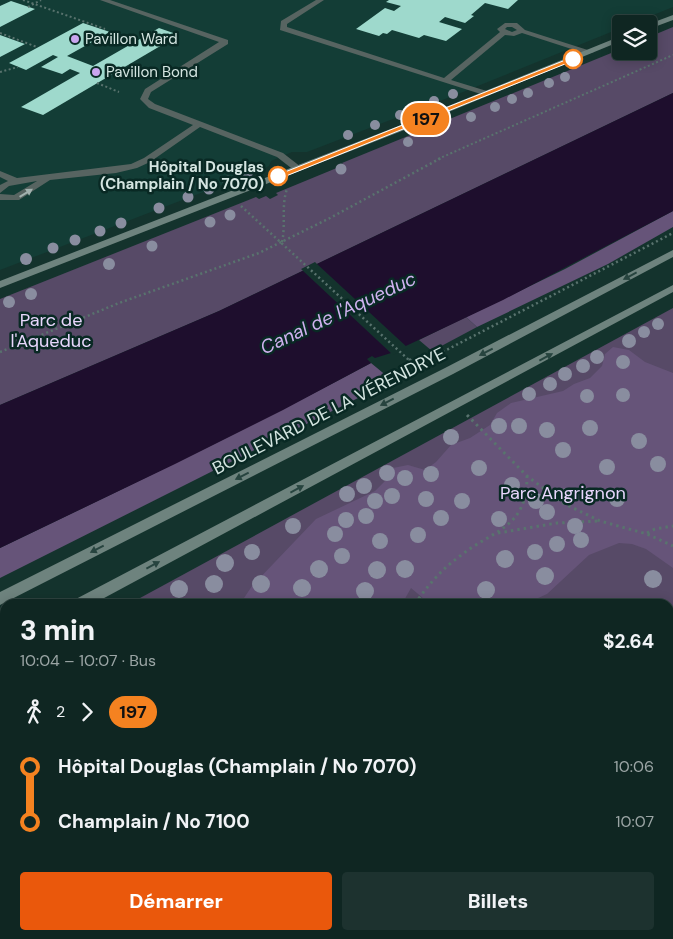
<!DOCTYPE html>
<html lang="fr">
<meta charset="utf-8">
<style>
:root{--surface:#0f2622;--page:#1d322f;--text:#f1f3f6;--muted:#9ba5a5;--line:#2f4340;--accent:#ea580c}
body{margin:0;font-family:"DM Sans",sans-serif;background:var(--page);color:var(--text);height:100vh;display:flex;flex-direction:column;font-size:19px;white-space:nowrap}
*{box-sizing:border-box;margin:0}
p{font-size:16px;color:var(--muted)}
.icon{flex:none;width:28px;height:28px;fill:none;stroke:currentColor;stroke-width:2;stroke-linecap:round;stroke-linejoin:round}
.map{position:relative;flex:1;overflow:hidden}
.side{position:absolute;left:0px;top:599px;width:674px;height:341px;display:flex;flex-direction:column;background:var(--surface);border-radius:15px 15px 0 0;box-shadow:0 2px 12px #0003,0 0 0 1px var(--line)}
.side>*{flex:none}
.badge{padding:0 10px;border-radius:16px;font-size:18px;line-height:32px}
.tools{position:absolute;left:612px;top:15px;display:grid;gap:10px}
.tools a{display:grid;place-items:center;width:45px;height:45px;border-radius:5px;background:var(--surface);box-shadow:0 2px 12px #0003,0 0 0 1px var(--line);font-size:25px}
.map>.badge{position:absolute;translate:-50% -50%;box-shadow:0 0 0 2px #fff}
.legs{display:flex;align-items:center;gap:8px;height:55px;padding:0 20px;font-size:16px}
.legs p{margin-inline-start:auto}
.head{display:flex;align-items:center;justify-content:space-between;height:85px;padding:0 20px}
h1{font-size:28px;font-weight:800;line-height:38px}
.cta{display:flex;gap:10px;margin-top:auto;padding:10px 20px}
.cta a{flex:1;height:58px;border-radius:5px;background:var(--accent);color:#fff;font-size:20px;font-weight:800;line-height:58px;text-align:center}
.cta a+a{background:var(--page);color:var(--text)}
ul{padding:0 20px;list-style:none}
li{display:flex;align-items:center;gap:18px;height:55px;font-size:19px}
li i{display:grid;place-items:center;width:8px;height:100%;margin:0 6px;background:currentColor}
li i::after{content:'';width:12px;height:12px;margin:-6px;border:4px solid;border-radius:50%;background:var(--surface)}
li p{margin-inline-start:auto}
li:first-child i{background:linear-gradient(#0000 50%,currentColor 0)}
li:last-child i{background:linear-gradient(currentColor 50%,#0000 0)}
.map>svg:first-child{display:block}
.built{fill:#133d36}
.green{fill:#574a67}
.forest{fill:#665479}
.water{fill:#1e0e2d}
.pier{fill:#14332d}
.building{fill:#9ed9cc}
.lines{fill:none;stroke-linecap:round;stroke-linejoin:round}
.path-far3{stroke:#59736e;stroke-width:2;stroke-dasharray:2 2.5;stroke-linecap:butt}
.path-far2{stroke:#59736e;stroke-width:2.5;stroke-dasharray:2 3;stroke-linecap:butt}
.path-far1{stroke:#59736e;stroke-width:3;stroke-dasharray:2.5 4;stroke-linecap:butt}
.path{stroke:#59736e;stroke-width:4;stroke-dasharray:3 5;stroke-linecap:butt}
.lane{fill:#576461;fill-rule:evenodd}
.secondary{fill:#6e837e;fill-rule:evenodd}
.tree{fill:#898d9f}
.oneway{fill:#a2b1ae}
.oneway2{fill:#27443f}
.line-1{fill:#f58220;stroke:#fff}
.poi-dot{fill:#c9a5ee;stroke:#092924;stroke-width:2}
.stop-1-dot{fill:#fff;stroke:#f58220;stroke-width:2.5}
.labels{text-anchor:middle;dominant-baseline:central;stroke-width:5;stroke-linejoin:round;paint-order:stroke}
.far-poi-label{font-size:15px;fill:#d4e5e1;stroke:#092924;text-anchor:start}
.far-stop-label{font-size:15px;font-weight:bold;fill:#d4e5e1;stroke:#092924;text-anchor:end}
.park-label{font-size:18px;fill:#e9d7fd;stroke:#092924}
.street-label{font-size:18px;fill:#d4e5e1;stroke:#092924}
.water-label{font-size:19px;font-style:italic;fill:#d0b2f0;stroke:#092924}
</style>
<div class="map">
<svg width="673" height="939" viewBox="0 0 673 939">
<rect width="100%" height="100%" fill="#14332d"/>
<path class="built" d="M0,0H673V7L631,24H621V28L458,94L307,152H292L271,161L269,166L263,169L0,270Z"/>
<path class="green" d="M673,27V93L219,311L0,405V299L256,197L259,199L266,196L270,199L278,195L276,193L344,165L342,163L621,49V51H649V37Z
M673,308V939H238L233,935H669V604H129Z
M466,317L477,327L432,351L419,340Z
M0,820L5,824V892L0,888Z
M51,935H131L136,939H56Z"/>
<path class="forest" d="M673,211V227L608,264L477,327L466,317L565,269Z
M613,347L629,350L645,362L673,373V568L646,549L632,544L619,543L589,555L547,594L525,604H430L411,588L402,604H240L252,586L316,519L375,491L385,481L393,468L408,465L425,470L436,462L451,445L470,438L490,425L497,413L511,403L563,391L574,384L590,378L602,366L605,354Z
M371,363L388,377L390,382L0,578V548C125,488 249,428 371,363Z
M669,821L673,822V939H574L576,935H669Z"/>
<path class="water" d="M673,93V211L503,300L391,353L375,358L372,356L367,359L371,363L283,410L175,464L0,548V405L219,311Z"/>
<path class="pier" d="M315,262L317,264L408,348L393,355L301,269Z"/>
<path class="building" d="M389,0H518L508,9L485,3L471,15L474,16L465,23L445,17L439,22L462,29L446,41L424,35L419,38L392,30L387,34L383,33L379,36L356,29L385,8L394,11L401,6L386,2Z
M11,1L35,9L0,27V6Z
M83,23L110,32L67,56L93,66L159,28L179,35L43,115L21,107L80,73L70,69L62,74L41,67L58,57L53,55L26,70L9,63Z
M0,35L25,44L0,57Z"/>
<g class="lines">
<path class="path-far3" d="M23,0L105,29
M28,7L41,0
M0,33L37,47
M0,72L18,67
M97,83L119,92
M438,159L673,55"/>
<path class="path-far2" d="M241,206L410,361
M282,242C286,224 281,206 287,189
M0,352L119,303L259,253L330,218L441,158
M425,361L673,233"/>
<path class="path-far1" d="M409,359L419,369
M415,366L428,359
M467,415L527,476L563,503L600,521L647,534L673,546
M498,533L557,523L599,521
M647,533L655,529L673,526
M415,604C427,586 442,569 460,556C494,529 527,529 527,476"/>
<path class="path" d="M487,935L489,939
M514,935L517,939"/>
<path class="lane" d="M100,0H110L228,40V44L151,92L148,99L155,104L283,153L301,167V171H295L277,157L200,127L150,162L137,168L116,173L50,180L19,200H0V194L14,195L37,181L9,186L0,193V185L8,181L0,177V171L17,178L131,164L144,158L193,125L149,108L140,99L145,89L219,42Z
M316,0H324L287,24V27L444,78L500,32L497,29L505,23H517L525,30L594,52L587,54L522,33L514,36L505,35L451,80L490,92L491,94L487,96L280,30L281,21ZM507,27H512L517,30L512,32L505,29Z"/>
<path class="secondary" d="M673,15V20L649,29V24Z
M621,36V41L412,127L0,288V281L406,123Z
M673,250V257L453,374L0,605V592L445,368Z
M673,285V292L93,604H72L74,600Z
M5,636V650L0,652V638Z
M5,675V700L0,702V677Z
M0,750L5,752V784L0,782Z
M0,788L5,790V808L0,806Z
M0,906L5,908V929L0,927Z
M13,935H33L35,939H15Z
M152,935H173L175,939H154Z"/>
</g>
<g class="tree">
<circle cx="565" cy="77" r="5"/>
<circle cx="549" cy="83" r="5"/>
<circle cx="528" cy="93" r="5"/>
<circle cx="453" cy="94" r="5"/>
<circle cx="512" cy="99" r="5"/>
<circle cx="434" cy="101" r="5"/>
<circle cx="495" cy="107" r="5"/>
<circle cx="415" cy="109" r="5"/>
<circle cx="400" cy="115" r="5"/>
<circle cx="471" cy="117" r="5"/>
<circle cx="375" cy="125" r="5"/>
<circle cx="348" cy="135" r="5"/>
<circle cx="408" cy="142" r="5"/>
<circle cx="341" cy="169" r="5.5"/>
<circle cx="247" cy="174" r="5.5"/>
<circle cx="228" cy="181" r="5.5"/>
<circle cx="209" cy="189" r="5.5"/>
<circle cx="188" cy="197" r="5.5"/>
<circle cx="159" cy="208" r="5.5"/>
<circle cx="230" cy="215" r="5.5"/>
<circle cx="210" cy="222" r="5.5"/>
<circle cx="121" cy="223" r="5.5"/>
<circle cx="100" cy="231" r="5.5"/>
<circle cx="75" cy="240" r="5.5"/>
<circle cx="152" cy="246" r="5.5"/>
<circle cx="53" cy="248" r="5.5"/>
<circle cx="26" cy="259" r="6"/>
<circle cx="109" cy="264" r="6"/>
<circle cx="31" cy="294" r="6"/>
<circle cx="9" cy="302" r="6"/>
<circle cx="658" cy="324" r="6"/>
<circle cx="644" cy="332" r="6"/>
<circle cx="629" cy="341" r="7"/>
<circle cx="597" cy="357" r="7"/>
<circle cx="623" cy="362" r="7"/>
<circle cx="583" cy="366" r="7"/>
<circle cx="565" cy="374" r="7"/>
<circle cx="550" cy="384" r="7"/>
<circle cx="529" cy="394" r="7"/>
<circle cx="623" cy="395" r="7"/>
<circle cx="587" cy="396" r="7"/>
<circle cx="499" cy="426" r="8"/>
<circle cx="519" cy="426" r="8"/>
<circle cx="590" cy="428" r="8"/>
<circle cx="547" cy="430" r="8"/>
<circle cx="451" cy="437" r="8"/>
<circle cx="639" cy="441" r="8"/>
<circle cx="563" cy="450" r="8"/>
<circle cx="658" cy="464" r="8"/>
<circle cx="607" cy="467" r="8"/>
<circle cx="479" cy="468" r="8"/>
<circle cx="387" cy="473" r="8"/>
<circle cx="431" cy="474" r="8"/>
<circle cx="405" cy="478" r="8"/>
<circle cx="512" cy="485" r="8"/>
<circle cx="364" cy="486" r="8"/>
<circle cx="347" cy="494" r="8"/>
<circle cx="392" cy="496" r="8"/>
<circle cx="567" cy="496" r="8"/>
<circle cx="426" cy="499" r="8"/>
<circle cx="617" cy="499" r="8"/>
<circle cx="375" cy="501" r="8"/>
<circle cx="462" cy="501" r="8"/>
<circle cx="536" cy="501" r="8"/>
<circle cx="547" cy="512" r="8"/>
<circle cx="366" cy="516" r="8"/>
<circle cx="441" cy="518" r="8"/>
<circle cx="499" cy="519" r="8"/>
<circle cx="346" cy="520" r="8"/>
<circle cx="293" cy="526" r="8"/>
<circle cx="575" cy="526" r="8"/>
<circle cx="335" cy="534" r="8"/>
<circle cx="418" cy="535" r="8"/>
<circle cx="581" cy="540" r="8"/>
<circle cx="380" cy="541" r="8"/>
<circle cx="557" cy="544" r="8"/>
<circle cx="252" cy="552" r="8"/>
<circle cx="535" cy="552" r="8"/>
<circle cx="342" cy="556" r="8"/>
<circle cx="505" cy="559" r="9"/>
<circle cx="225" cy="563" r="9"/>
<circle cx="319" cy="569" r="9"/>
<circle cx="405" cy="569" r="9"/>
<circle cx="377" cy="570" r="9"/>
<circle cx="545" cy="576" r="9"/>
<circle cx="653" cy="579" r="9"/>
<circle cx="214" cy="584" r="9"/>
<circle cx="261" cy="584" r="9"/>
<circle cx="302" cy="588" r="9"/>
<circle cx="179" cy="589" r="9"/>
<circle cx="486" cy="590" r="9"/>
<circle cx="365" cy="591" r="9"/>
</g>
<defs><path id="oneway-solid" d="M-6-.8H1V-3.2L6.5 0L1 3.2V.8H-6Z" transform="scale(1.25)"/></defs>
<use class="oneway" href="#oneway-solid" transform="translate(26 193) rotate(-31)"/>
<g class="oneway2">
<use href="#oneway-solid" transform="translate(630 276) rotate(152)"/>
<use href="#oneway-solid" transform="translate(486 352) rotate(153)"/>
<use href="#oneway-solid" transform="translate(546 357) rotate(-28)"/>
<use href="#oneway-solid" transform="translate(387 402) rotate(153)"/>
<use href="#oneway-solid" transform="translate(242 476) rotate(153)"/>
<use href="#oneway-solid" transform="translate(297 489) rotate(-28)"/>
<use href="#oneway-solid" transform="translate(97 549) rotate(153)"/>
<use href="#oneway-solid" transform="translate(153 565) rotate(-28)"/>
</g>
<path class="line-1" d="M573,57L575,60L281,178L275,176Z"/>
<g class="poi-dot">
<circle cx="75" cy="39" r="5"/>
<circle cx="96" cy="72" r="5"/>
</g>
<g class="stop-1-dot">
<circle cx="573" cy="59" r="9"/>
<circle cx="278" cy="176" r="9"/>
</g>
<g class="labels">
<g class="far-poi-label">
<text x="85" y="39">Pavillon Ward</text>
<text x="106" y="72">Pavillon Bond</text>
</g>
<g class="far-stop-label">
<text x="264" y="167">Hôpital Douglas<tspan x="264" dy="17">(Champlain / No 7070)</tspan></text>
</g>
<g class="park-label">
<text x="51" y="320">Parc de<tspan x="51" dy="21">l'Aqueduc</tspan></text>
<text x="563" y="493">Parc Angrignon</text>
</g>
<g class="street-label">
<text transform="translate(329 411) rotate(-27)">BOULEVARD DE LA VÉRENDRYE</text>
</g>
<g class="water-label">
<text transform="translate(338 313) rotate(-25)">Canal de l'Aqueduc</text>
</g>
</g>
</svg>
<div class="tools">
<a><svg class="icon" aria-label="layers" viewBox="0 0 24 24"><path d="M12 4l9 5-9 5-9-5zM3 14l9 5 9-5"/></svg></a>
</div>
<b class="badge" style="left:426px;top:119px;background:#f58220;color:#111">197</b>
<section class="side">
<div class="head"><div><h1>3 min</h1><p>10:04 – 10:07 · Bus</p></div><b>$2.64</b></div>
<div class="legs"><svg class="icon" aria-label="walk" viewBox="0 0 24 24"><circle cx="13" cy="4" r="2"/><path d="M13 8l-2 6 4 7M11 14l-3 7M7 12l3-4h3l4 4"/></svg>2<svg class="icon" aria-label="forward" viewBox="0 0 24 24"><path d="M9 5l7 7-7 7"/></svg><b class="badge" style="background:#f58220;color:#111">197</b></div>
<ul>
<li><i style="color:#f58220"></i><b>Hôpital Douglas (Champlain / No 7070)</b><p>10:06</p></li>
<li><i style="color:#f58220"></i><b>Champlain / No 7100</b><p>10:07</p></li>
</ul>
<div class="cta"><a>Démarrer</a><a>Billets</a></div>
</section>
</div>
